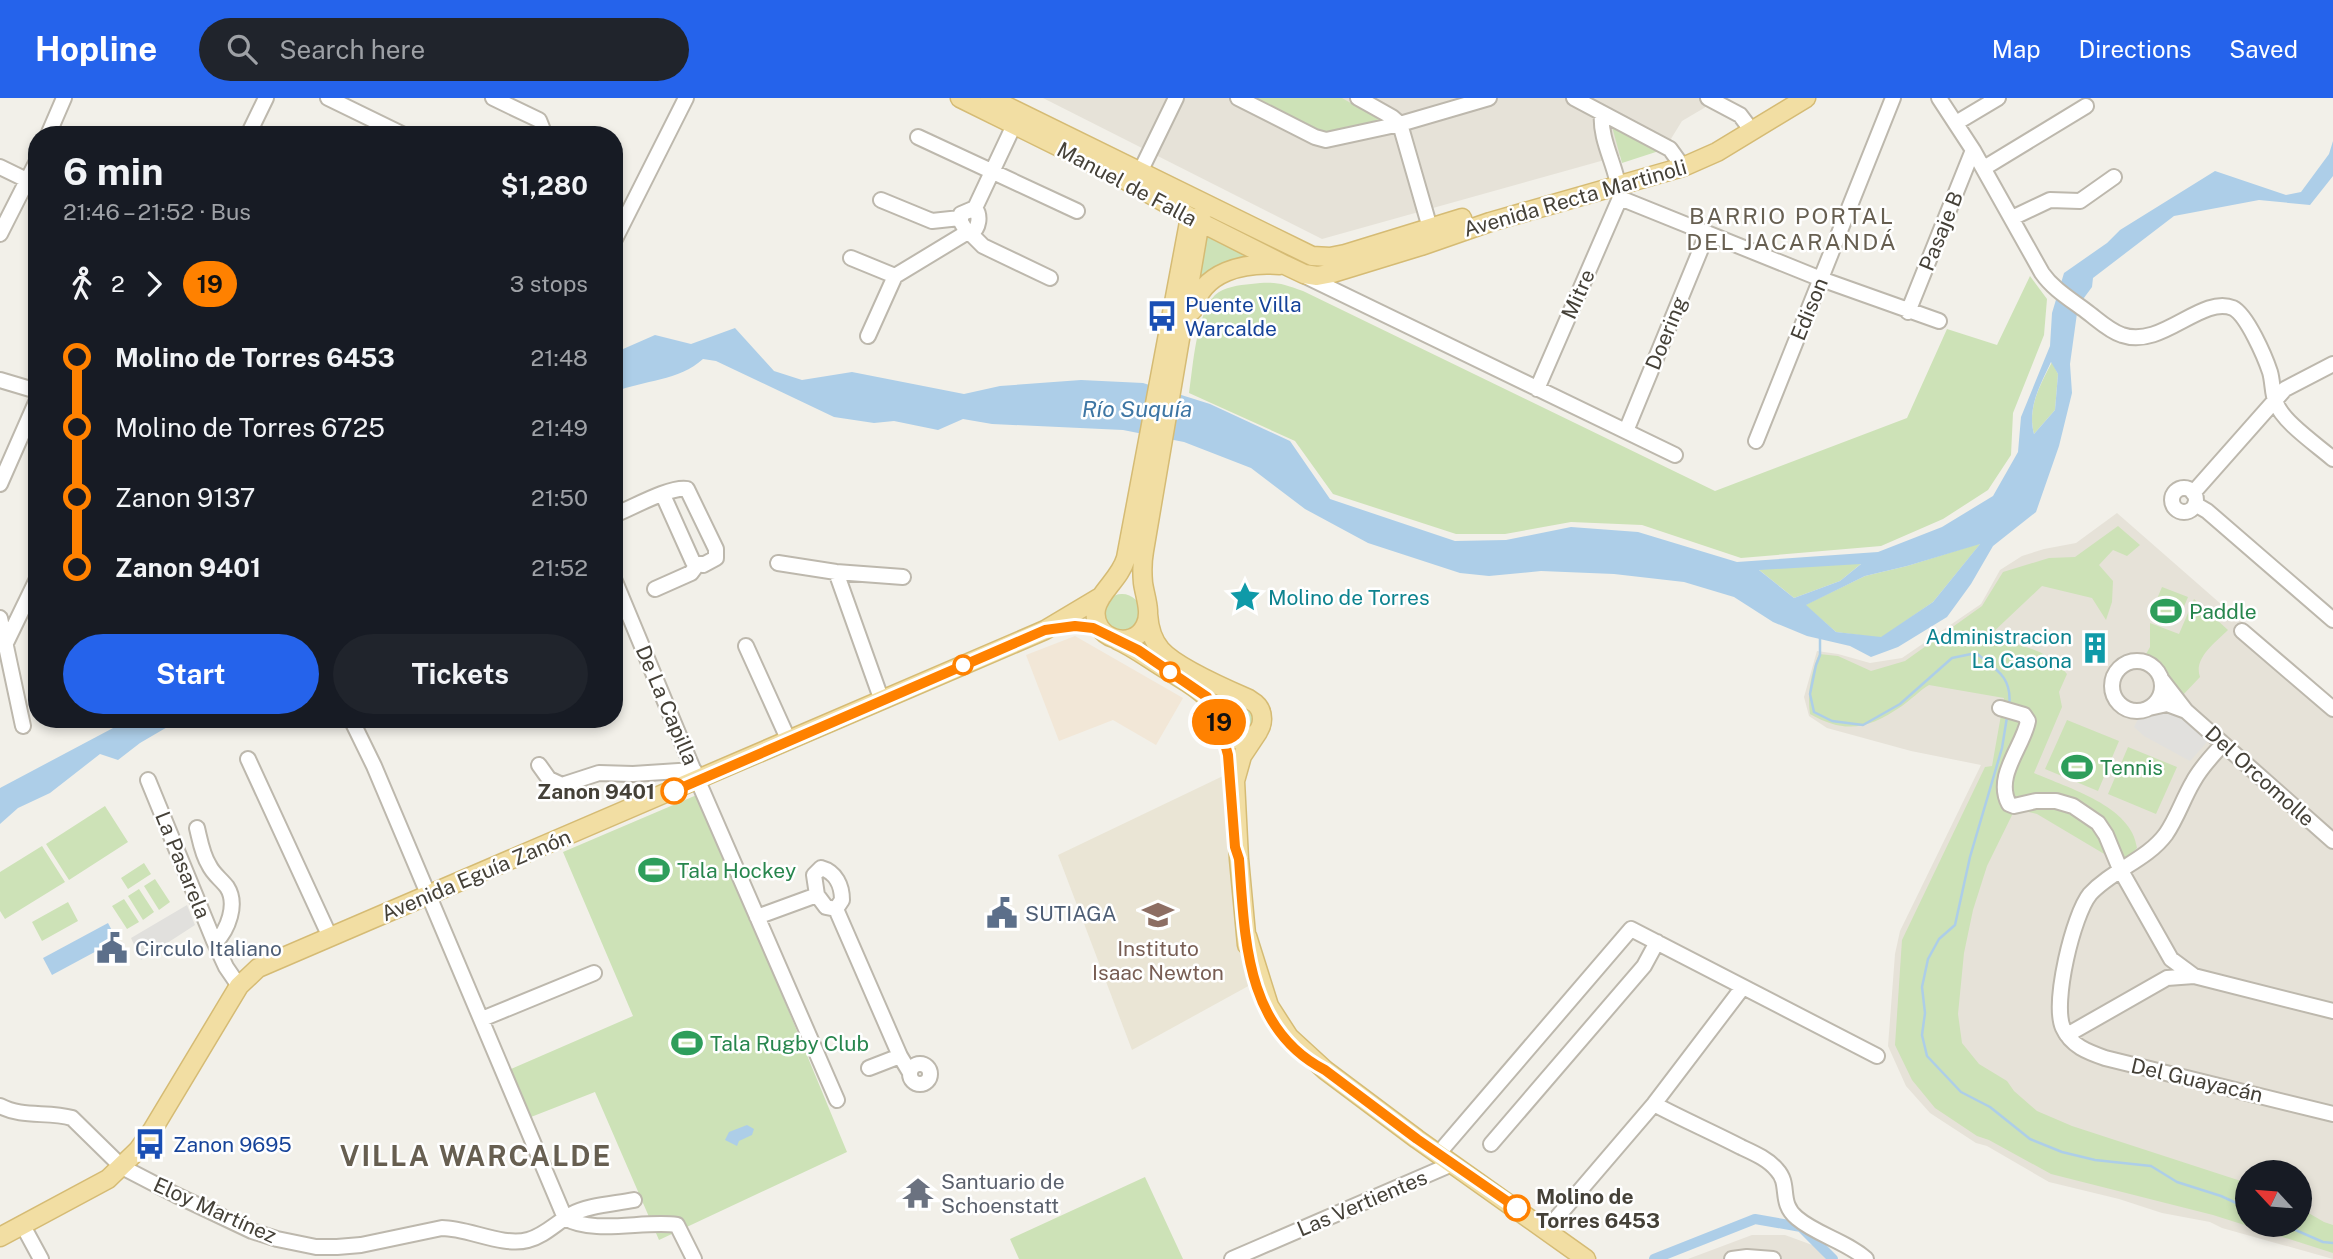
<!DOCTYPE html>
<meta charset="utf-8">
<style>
:root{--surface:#171b24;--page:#20242c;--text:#f1f3f6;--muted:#9ea1a6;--accent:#2563eb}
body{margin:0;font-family:"Public Sans",sans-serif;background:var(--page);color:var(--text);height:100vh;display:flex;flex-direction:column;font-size:26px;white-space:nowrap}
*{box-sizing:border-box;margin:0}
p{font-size:23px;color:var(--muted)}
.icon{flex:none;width:38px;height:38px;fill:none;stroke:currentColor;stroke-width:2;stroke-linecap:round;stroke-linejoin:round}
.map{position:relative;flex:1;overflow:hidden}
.details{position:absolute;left:28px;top:28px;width:595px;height:602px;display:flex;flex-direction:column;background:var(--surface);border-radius:28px;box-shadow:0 4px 10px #0003}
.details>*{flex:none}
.badge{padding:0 14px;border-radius:23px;font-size:24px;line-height:46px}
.needle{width:46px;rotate:296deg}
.tools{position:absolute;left:2235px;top:1062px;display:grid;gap:14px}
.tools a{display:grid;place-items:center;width:77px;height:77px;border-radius:50%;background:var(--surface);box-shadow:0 4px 10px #0003;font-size:35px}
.map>.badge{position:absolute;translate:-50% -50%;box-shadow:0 0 0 4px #fff}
.legs{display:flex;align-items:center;gap:10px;height:77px;padding:0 35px;font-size:23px}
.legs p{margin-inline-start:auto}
.summary{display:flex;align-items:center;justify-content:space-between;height:119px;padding:0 35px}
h1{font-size:38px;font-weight:700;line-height:52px}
.cta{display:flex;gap:14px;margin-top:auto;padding:14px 35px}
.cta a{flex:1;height:80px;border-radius:42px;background:var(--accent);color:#fff;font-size:28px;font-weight:700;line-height:80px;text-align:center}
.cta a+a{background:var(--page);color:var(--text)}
ul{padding:0 35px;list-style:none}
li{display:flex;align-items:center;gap:24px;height:70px;font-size:26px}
li i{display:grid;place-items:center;width:10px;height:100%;margin:0 9px;background:currentColor}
li i::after{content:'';width:18px;height:18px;margin:-9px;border:5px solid;border-radius:50%;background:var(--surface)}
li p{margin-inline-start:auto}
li:first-child i{background:linear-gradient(#0000 50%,currentColor 0)}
li:last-child i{background:linear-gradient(currentColor 50%,#0000 0)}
header{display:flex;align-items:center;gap:42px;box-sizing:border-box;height:98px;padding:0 35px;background:var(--accent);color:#fff}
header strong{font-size:33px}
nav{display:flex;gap:38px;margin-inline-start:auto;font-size:24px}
.search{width:490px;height:63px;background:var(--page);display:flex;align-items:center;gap:18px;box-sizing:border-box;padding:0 24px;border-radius:38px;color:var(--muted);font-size:26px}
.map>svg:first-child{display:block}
.residential{fill:#e6e2d8;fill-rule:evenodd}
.commercial{fill:#f2e7d7}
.education{fill:#eae5d5}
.green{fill:#cde2b7}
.parking{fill:#e1e0dd}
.water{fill:#adcee8;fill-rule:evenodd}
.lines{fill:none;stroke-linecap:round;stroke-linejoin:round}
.stream{stroke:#adcee8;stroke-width:2.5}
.canal{stroke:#adcee8;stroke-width:10}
.minor-casing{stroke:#bdb8ad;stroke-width:18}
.major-casing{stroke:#d5bb74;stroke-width:21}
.minor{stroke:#fff;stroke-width:14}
.major{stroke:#f2dea3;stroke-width:18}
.line-1-casing{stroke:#fff;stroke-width:16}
.line-1{stroke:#ff8100;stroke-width:10}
.stop-1-dot{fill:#fff;stroke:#ff8100;stroke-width:3.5}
.labels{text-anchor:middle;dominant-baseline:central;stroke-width:5;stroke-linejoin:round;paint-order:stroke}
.street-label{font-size:21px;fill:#454138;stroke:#fff}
.transit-label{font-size:21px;fill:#164399;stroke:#fff;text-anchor:start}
.culture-label{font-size:21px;fill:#0d838f;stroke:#fff;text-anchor:start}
.leisure-label{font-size:21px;fill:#27864d;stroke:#fff;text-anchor:start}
.stop-label{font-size:21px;font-weight:bold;fill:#454138;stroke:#fff;text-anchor:end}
.service-label{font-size:21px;fill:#4e5e75;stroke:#fff;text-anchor:start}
.education-label{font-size:21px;fill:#785e54;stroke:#fff}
.worship-label{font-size:21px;fill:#5b616d;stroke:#fff;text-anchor:start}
.neighbourhood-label{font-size:23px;letter-spacing:2px;fill:#675f51;stroke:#fff}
.water-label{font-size:23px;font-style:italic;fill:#3e76a4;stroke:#fff}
.district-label{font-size:28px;font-weight:bold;letter-spacing:2px;fill:#675f51;stroke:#fff}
</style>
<header>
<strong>Hopline</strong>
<div class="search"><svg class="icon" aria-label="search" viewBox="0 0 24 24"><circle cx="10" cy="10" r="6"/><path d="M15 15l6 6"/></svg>Search here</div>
<nav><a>Map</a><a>Directions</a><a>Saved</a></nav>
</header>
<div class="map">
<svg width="2333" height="1161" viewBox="0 0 2333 1161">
<rect width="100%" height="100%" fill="#f2f0e9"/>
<path class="residential" d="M1043,0H1721L1682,23L1669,44L1322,141Z
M2117,415L2333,604V1161L2222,1130L2210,1124L2162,1115L2119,1101L2049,1084L1987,1048L1976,1045L1930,1015L1906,988L1888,948L1895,856L1900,833L1981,667L1911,653L1827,630L1809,618L1804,599L1817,553L1838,556L1870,565L1902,560L1981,506L2000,472L2022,458L2044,451L2076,445ZM2247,1074H2300V1127H2247Z
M1752,1137H1785L1815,1148L1826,1161H1688Z"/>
<path class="commercial" d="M1075,538L1183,600L1156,647L1113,622L1059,643L1026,557Z"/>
<path class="education" d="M1223,678L1232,792L1239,841L1252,886L1132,952L1058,757Z"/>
<path class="green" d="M1251,0H1342L1384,24L1338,35L1318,33Z
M1611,25L1662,52L1622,65Z
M1203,135L1263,162L1198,184Z
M2030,178L2047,201L2044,237L2013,315L2011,357L1988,392L1943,421L1881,448L1741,460L1642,427L1571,424L1505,436H1456L1333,396L1295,343L1189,295C1193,269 1196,216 1215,197C1224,189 1239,187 1251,186C1274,183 1281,185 1303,193L1715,393L1907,320L1947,231L1997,247Z
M2052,264L2058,276L2055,312L2034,336C2027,310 2040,287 2052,264Z
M2118,428L2140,447L2127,458L2113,452L2099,467L2113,483L2112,504L2106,522L2092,500L2042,488L1989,538C2022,551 2041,546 2067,576L2059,594L2062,609L2034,675C2068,690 2132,708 2137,750L2126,761L2123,759L2116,763L2037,716L2015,711L1987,768L1973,812L1964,855L1958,916L1962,945L1979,966L2007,983L2014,993L2037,1013L2072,1028L2247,1085V1127H2300V1110L2324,1124L2333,1127V1155L2213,1117L2051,1076L1989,1042L1977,1038L1935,1010L1912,982L1895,947L1902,842L1985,669L1992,668L2004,600L1929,587C1919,593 1912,601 1902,608C1869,630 1847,637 1810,616C1807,595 1811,575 1819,556L1838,558L1871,573L1905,563L1982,508L2003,474L2049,460L2075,459Z
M1981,445L1933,504L1881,540L1836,534L1805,507L1865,478L1907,468Z
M1862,465L1840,483L1794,500L1758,471Z
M2162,489L2188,499L2177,525L2151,515Z
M1103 515a19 19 0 1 1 38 0a19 19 0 1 1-38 0Z
M2194,501L2228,532C2216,544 2193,560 2200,579L2182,598C2177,592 2170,585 2166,578C2160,568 2159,561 2146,556L2150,549V525L2179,536Z
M1228 621a13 13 0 1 1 26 0a13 13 0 1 1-26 0Z
M2067,622L2119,643L2098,693L2045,671Z
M2128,649L2177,669L2156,716L2108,696Z
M699,696L847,1054L659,1142L595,994L531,1019L511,971L633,918L563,754Z
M105,708L128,744L69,782L46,746Z
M42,748L65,784L5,821L0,813V774Z
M144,765L151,776L128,791L121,780Z
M155,781L170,804L159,812L144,788Z
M139,791L154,814L143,822L128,798Z
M124,801L139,824L127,831L112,808Z
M68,804L78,823L42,843L32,824Z
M1145,1079L1183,1161H1019L1010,1141Z"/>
<path class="parking" d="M2157,611L2176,613L2208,643L2190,663L2144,638L2134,629L2140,617Z
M187,807L195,827L141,862L131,840Z"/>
<path class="water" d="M2333,43V78L2310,107L2259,102L2174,118L2093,180L2092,189L2078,208L2070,266L2072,295L2059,348L2036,414L1993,448L1971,486L1947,519L1898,549L1871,559L1850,548L1807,538L1773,524L1734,499L1684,484L1614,476L1541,473L1489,478L1460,475L1368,445L1305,411L1251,370L1184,344L1123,332L992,326L963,321L938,332L894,323L874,325L834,319L716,263L703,261C679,283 644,282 614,294V255L655,237L691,246L735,230L774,273L802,282L852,274L964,296L1000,288L1081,282L1143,285L1210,306L1290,343L1330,401L1455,443L1506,442L1571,429L1638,434L1737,464L1878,454L1942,429L1993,398L2018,354L2021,319L2050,248L2052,215L2064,175L2107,145L2120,132L2215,73L2286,97L2301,94L2329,56ZM2051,264L2058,276L2055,312L2034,336C2027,310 2040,287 2051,264ZM1980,446L1933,504L1881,539L1836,534L1806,507L1865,478L1907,468ZM1861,466L1840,483L1794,500L1759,472Z
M130,621H181L140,645L118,662L100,656L50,695L18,710L0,726V690Z
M108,825L117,842L52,877L43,860Z
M747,1027L754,1031L752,1037L739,1043L737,1048L725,1042L729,1034Z"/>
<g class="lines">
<path class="stream" d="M1820,540V557L1816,567L1810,596L1814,614L1832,623L1863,627L1900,606L1952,560L1976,555C1996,571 2013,579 2009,609
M2007,619L2002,650L1970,759L1955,827L1939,841L1928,861L1922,889L1925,915L1922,937L1927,958L1961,994L1990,1009L2030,1041L2062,1054L2095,1062L2151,1068L2177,1084L2221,1098L2247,1110
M2284,1127L2323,1144L2333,1145"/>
<path class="canal" d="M1654,1161L1755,1121L1801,1129L1833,1161"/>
<defs>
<path id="minor" d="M328,0L404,37
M493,0L539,22L545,37
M1238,0L1315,39L1326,42L1400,26L1489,0
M1358,0L1392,19L1400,26L1430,130
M1574,0L1670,51L1683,69
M1708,0L1740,17L1752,33
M1939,0L1973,52L2042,175C2053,191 2070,201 2086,213C2097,221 2109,233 2122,237C2162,251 2201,197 2233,210C2247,217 2265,259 2270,274C2273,284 2272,296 2276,305C2283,324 2317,347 2333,361
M1956,25L1998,0
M48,37L64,0
M248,37L266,0
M918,39L1077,113
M0,69L37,87
M1984,70L2086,8
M1140,74L1176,0
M1620,100L1821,181L1939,223
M881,102L932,123L960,120
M975,110C981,118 979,130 971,136H968L961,124V116L975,110L1014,27
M2012,120L2050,102L2080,103L2114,79
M0,136L37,63
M971,136L983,148L1050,180
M614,143L686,0
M851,160L895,178
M1305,178L1675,357
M1908,214L1973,52
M868,238L895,178L966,135
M0,282L37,293
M1537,291L1620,100C1619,71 1599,44 1602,15
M1626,333L1707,136
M1756,343L1893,0
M0,386L37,302
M2172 402a12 12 0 1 1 24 0a12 12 0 1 1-24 0Z
M2193,395L2285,291L2333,266
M2195,406L2207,413L2333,522
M614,417C632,410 670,388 687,391L716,451V460L703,467L693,464L663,397
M778,465L836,474L903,479
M836,474L882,603
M614,481L698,683L837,1002
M655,491L691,475L697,467
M0,520L23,628
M2242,533L2333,611
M6,545L37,481
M746,548L789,643
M2112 588a25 25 0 1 1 50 0a25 25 0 1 1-50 0Z
M2000,610L2024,617L2028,623C2023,649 1994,678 2009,706L2014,708L2036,703H2056L2073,708L2098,725L2106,737L2120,771L2171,861L2194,878L2333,913
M2149,610L2167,606L2186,613L2162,582
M2186,613L2333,743
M351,621L374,668L565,1120C594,1137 645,1122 677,1127L694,1161
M2223,646C2212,658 2201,669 2193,684C2183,701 2177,720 2166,736C2147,762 2112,772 2090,796C2073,817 2052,905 2063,930C2071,948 2088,954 2105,960L2333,1016
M248,661L330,839
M539,667L549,681L562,687L599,675L633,676L694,672
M148,682L214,843L226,869L239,888
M197,730C200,742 202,756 209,767C213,776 221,781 227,789C238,806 228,832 215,845
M821,770C836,774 842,788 842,802L836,811L826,809L817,797L814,777Z
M836,811L900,958L909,973
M757,819L817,797
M482,921L594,875
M2067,937L2167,880L2194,878
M910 976a10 10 0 1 1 20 0a10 10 0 1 1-20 0Z
M869,970L900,958
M1654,1006C1682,1021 1712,1034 1741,1049C1754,1055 1768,1061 1777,1072C1791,1087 1778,1104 1797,1120C1817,1137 1846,1143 1866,1161
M0,1008C22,1020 48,1013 72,1020L122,1069L176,1097L252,1133L277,1141L316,1149H337L361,1147L442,1130C468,1130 503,1149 528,1142C544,1138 556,1125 570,1117C588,1107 614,1106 634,1102
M1491,1046L1644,868L1657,844
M1438,1056L1631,831L1877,958
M22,1126L41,1161
M1547,1131L1654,1006L1743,889
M1232,1161L1452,1066
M1732,1161L1747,1159L1773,1161"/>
<path id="major" d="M960,0L1118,78L1190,119L1285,167L1304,176L1317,178L1333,175L1421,148L1490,124L1683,69L1717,54L1806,0
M990,0L1312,158L1330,159L1345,156L1462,120
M1190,119L1126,460C1120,481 1099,494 1096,511C1091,540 1132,554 1145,528C1152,515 1145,499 1143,485C1142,474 1142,464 1144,453L1201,117
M1193,212C1202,173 1244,164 1280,167
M1148,516C1149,530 1152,542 1161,552C1177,570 1226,591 1249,601
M1117,542C1135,550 1150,562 1167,572C1181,581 1196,588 1207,600C1218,611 1217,633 1232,640C1246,647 1262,636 1262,621C1262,593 1218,593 1220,625
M1247,838L1269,908L1289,939L1325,972L1417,1041L1586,1161
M1247,847L1239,761L1235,683L1242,658L1258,634
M0,1139L108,1081L138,1052L153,1031L239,888L258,870L1045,532L1102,498"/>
</defs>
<use href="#minor" class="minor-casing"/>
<use href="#major" class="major-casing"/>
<use href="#minor" class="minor"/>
<use href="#major" class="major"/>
</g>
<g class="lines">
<defs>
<path id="line-1" d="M674,693L1045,532L1075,528L1093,530L1138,552L1207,599L1217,617L1228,657L1235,749L1239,761C1245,840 1245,931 1325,972L1417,1041L1517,1110"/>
</defs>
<use href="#line-1" class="line-1-casing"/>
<use href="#line-1" class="line-1"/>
</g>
<defs>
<symbol id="bus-bare" viewBox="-9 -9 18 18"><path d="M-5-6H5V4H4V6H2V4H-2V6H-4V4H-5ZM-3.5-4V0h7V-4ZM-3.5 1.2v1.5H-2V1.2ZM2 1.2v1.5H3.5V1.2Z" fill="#1a4fb4" stroke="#fff" stroke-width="2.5" paint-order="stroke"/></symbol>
<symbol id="sight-bare" viewBox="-9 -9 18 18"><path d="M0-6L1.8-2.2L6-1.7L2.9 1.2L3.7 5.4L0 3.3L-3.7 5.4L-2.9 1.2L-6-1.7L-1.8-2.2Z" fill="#0f9aa8" stroke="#fff" stroke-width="2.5" paint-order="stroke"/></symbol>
<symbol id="stadium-bare" viewBox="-9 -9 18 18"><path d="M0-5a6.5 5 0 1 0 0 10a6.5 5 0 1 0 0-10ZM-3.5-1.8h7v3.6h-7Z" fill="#2e9e5b" stroke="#fff" stroke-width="2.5" paint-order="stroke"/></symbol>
<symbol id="building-bare" viewBox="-9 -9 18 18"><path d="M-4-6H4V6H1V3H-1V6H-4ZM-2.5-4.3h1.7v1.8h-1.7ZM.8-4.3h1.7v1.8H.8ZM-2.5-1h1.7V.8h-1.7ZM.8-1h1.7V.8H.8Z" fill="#0f9aa8" stroke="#fff" stroke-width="2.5" paint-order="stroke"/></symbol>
<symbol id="civic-bare" viewBox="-9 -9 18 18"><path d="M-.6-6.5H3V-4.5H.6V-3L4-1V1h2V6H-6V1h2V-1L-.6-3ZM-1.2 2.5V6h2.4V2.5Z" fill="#5c6f8a" stroke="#fff" stroke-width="2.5" paint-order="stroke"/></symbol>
<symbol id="school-bare" viewBox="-9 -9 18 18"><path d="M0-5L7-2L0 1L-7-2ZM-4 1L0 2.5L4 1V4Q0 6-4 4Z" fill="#8d6e63" stroke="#fff" stroke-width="2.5" paint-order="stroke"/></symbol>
<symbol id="temple-bare" viewBox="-9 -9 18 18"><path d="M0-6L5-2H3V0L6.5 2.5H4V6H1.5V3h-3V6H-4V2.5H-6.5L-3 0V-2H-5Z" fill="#6b7280" stroke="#fff" stroke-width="2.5" paint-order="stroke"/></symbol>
</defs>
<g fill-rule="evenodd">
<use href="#bus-bare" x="1140" y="196" width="44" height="44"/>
<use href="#sight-bare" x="1223" y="477" width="44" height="44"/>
<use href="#stadium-bare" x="2144" y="491" width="44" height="44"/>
<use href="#building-bare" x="2073" y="528" width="44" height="44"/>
<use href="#stadium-bare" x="2055" y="647" width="44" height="44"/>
<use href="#stadium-bare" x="632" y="750" width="44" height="44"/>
<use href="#civic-bare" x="980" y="793" width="44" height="44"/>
<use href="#school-bare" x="1136" y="795" width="44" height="44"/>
<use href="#civic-bare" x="90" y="828" width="44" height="44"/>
<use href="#stadium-bare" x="665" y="923" width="44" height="44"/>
<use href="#bus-bare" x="128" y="1024" width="44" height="44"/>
<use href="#temple-bare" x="896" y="1073" width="44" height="44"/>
</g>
<g class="stop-1-dot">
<circle cx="963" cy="567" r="9"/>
<circle cx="1170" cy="574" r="9"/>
<circle cx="674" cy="693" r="12"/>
<circle cx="1517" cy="1110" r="12"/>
</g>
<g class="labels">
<g class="street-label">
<text transform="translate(1127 86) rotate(28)">Manuel de Falla</text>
<text transform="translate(1575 100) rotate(-16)">Avenida Recta Martinoli</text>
<text transform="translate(1941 133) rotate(-68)">Pasaje B</text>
<text transform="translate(1578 196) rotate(-66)">Mitre</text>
<text transform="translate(1809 211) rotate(-68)">Edison</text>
<text transform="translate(1666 235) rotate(-68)">Doering</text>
<text transform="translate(667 607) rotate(67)">De La Capilla</text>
<text transform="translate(2260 678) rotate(42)">Del Orcomolle</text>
<text transform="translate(183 767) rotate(68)">La Pasarela</text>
<text transform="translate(476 777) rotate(-23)">Avenida Eguía Zanón</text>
<text transform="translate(2197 982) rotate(13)">Del Guayacán</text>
<text transform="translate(1362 1105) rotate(-23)">Las Vertientes</text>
<text transform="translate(215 1112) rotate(24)">Eloy Martínez</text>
</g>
<g class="transit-label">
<text x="1185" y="206">Puente Villa<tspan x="1185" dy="24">Warcalde</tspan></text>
<text x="173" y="1046">Zanon 9695</text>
</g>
<g class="culture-label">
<text x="1268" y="499">Molino de Torres</text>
<text x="2072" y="538" text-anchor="end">Administracion<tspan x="2072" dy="24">La Casona</tspan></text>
</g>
<g class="leisure-label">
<text x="2189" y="513">Paddle</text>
<text x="2100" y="669">Tennis</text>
<text x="677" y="772">Tala Hockey</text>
<text x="710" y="945">Tala Rugby Club</text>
</g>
<g class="stop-label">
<text x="655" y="693">Zanon 9401</text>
<text x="1536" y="1098" text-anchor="start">Molino de<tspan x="1536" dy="24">Torres 6453</tspan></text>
</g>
<g class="service-label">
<text x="1025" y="815">SUTIAGA</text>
<text x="135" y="850">Circulo Italiano</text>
</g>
<g class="education-label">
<text x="1158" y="850">Instituto<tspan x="1158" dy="24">Isaac Newton</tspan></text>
</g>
<g class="worship-label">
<text x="941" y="1083">Santuario de<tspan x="941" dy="24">Schoenstatt</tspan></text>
</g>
<g class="neighbourhood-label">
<text x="1792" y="117">BARRIO PORTAL<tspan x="1792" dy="26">DEL JACARANDÁ</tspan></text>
</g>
<g class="water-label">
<text x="1137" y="310">Río Suquía</text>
</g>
<g class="district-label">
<text x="476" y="1057">VILLA WARCALDE</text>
</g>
</g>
</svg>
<div class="tools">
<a><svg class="needle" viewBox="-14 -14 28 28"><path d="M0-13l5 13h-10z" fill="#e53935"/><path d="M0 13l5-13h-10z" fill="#9ea1a6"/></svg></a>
</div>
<b class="badge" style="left:1219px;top:624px;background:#ff8100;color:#111">19</b>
<section class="details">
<div class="summary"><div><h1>6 min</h1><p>21:46 – 21:52 · Bus</p></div><b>$1,280</b></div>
<div class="legs"><svg class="icon" aria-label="walk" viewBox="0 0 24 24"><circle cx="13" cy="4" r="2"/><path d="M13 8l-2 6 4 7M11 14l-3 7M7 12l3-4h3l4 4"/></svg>2<svg class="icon" aria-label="forward" viewBox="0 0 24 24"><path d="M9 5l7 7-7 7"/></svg><b class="badge" style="background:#ff8100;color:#111">19</b><p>3 stops</p></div>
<ul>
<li><i style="color:#ff8100"></i><b>Molino de Torres 6453</b><p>21:48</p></li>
<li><i style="color:#ff8100"></i><span>Molino de Torres 6725</span><p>21:49</p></li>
<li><i style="color:#ff8100"></i><span>Zanon 9137</span><p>21:50</p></li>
<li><i style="color:#ff8100"></i><b>Zanon 9401</b><p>21:52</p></li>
</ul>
<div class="cta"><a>Start</a><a>Tickets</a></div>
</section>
</div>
